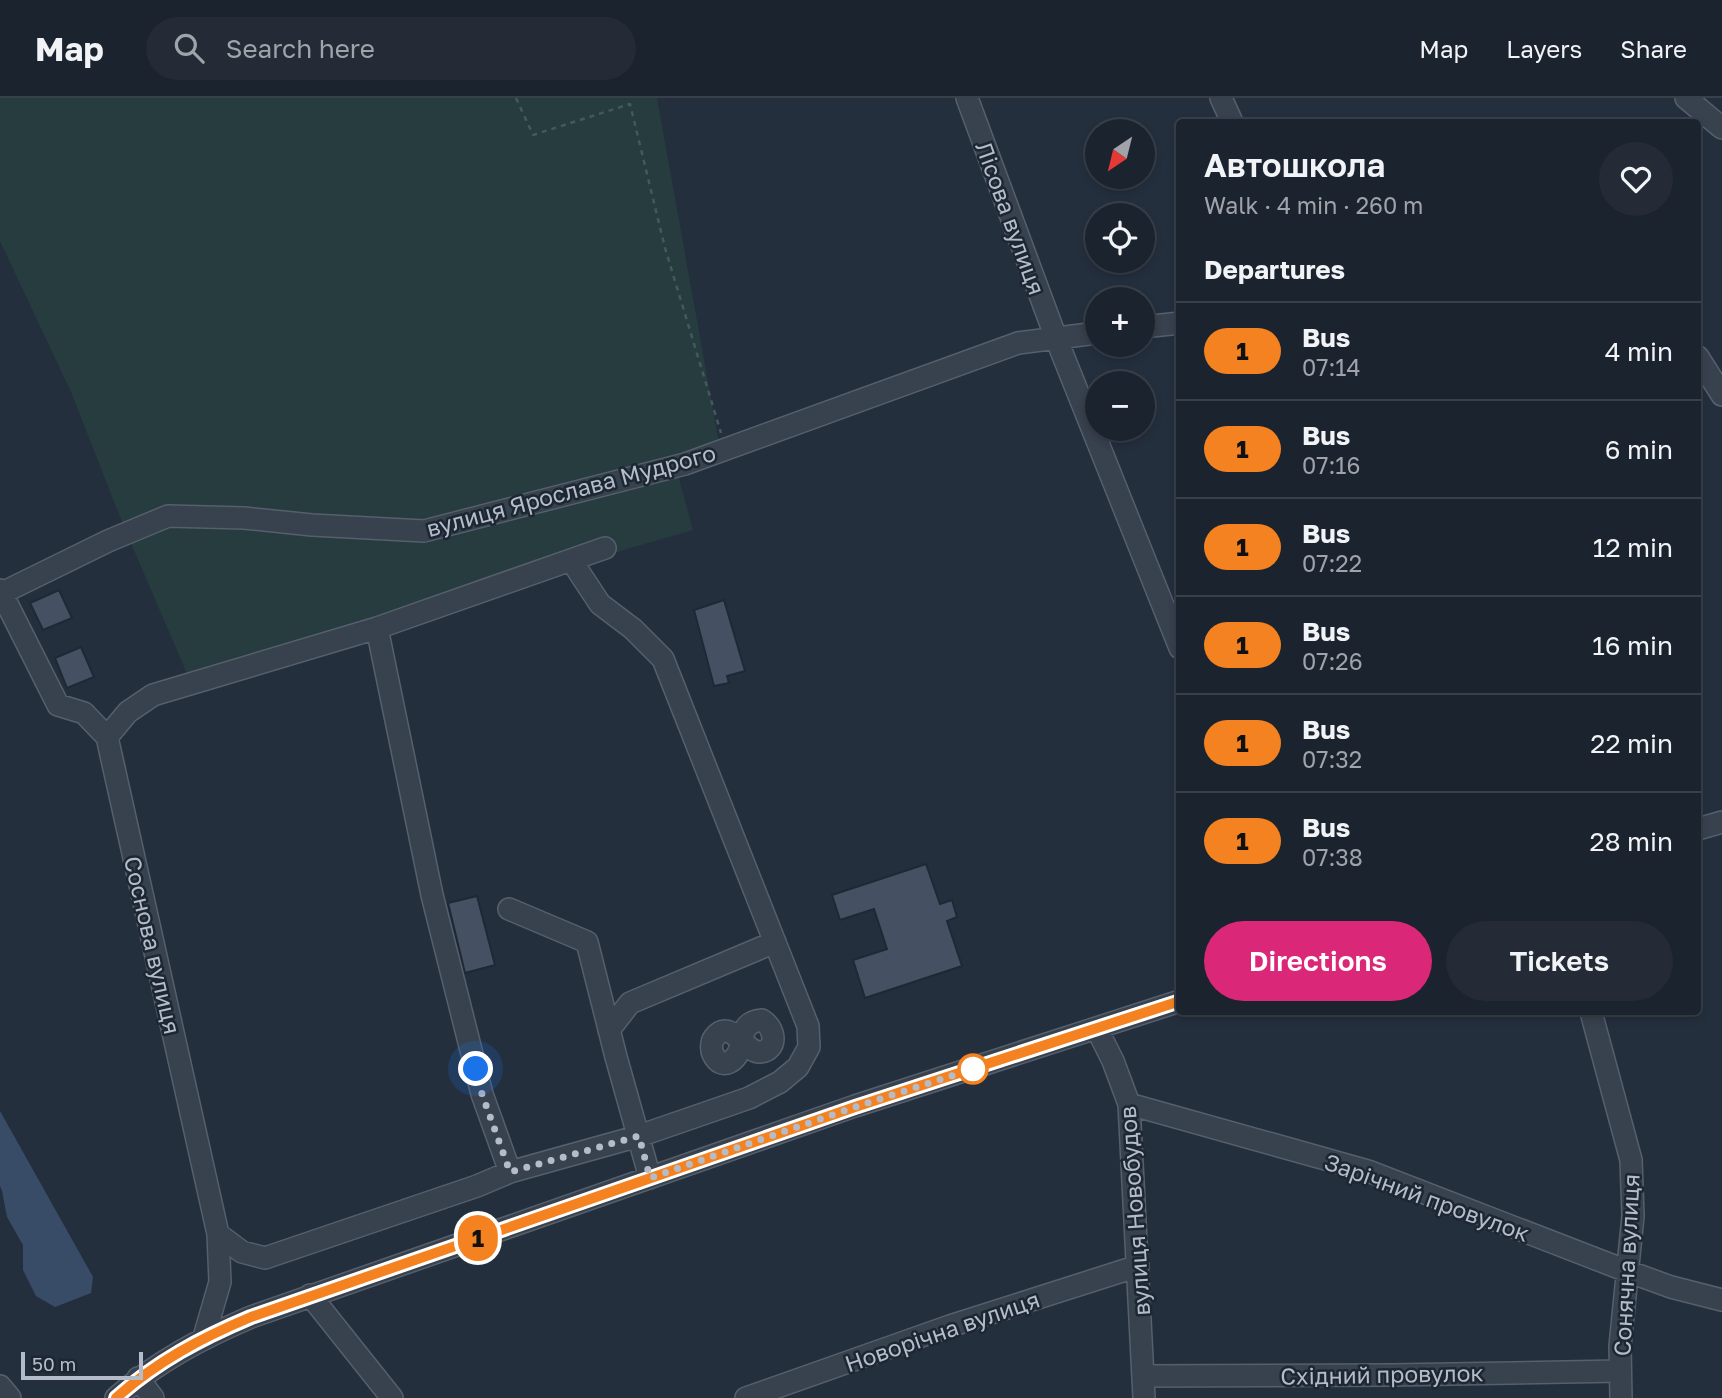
<!DOCTYPE html>
<meta charset="utf-8">
<style>
:root{--surface:#1b232e;--page:#242b36;--text:#f1f3f6;--muted:#a0a4aa;--line:#39404a;--accent:#db2777}
body{margin:0;font-family:"Golos Text",sans-serif;background:var(--page);color:var(--text);height:100vh;display:flex;flex-direction:column;font-size:26px;white-space:nowrap}
*{box-sizing:border-box;margin:0}
p{font-size:23px;color:var(--muted)}
.icon{flex:none;width:38px;height:38px;fill:none;stroke:currentColor;stroke-width:2;stroke-linecap:round;stroke-linejoin:round}
.map{position:relative;flex:1;overflow:hidden}
.sheet{position:absolute;left:1176px;top:21px;width:525px;height:896px;display:flex;flex-direction:column;background:var(--surface);border-radius:7px;box-shadow:0 4px 10px #0003,0 0 0 2px var(--line)}
.sheet>*{flex:none}
.badge{padding:0 14px;border-radius:23px;font-size:24px;line-height:46px}
.needle{width:46px;rotate:215deg}
.fabs{position:absolute;left:1085px;top:21px;display:grid;gap:14px}
.fabs a{display:grid;place-items:center;width:70px;height:70px;border-radius:50%;background:var(--surface);box-shadow:0 4px 10px #0003,0 0 0 2px var(--line);font-size:35px}
.scale{position:absolute;left:21px;bottom:18px;width:122px;box-sizing:border-box;padding-left:7px;border:4px solid #b4bcc9;border-top:0;font-size:19px;line-height:24px;white-space:nowrap;color:#b4bcc9;-webkit-text-stroke:5px #1d2633;paint-order:stroke}
.you{position:absolute;width:35px;height:35px;margin:-18px;border:5px solid #fff;border-radius:50%;background:#1a73e8;box-shadow:0 0 0 10px #1a73e833}
.map>.badge{position:absolute;translate:-50% -50%;box-shadow:0 0 0 4px #fff}
h2{padding:0 28px;font-size:26px;line-height:63px}
.round{display:grid;place-items:center;flex:none;width:74px;height:74px;border-radius:37px;background:var(--page)}
.headline{display:flex;align-items:center;justify-content:space-between;height:119px;padding:0 28px}
h1{font-size:33px;font-weight:600;line-height:52px}
.action{display:flex;gap:14px;margin-top:auto;padding:14px 28px}
.action a{flex:1;height:80px;border-radius:42px;background:var(--accent);color:#fff;font-size:28px;font-weight:600;line-height:80px;text-align:center}
.action a+a{background:var(--page);color:var(--text)}
ul{padding:0;list-style:none}
li{display:flex;align-items:center;gap:21px;height:98px;padding:0 28px;border-top:2px solid var(--line)}
li div{flex:1}
li b{display:block;font-size:26px}
li em{font-style:normal}
li .badge{min-width:77px;font-weight:700;text-align:center}
header{display:flex;align-items:center;gap:42px;box-sizing:border-box;height:98px;padding:0 35px;background:var(--surface);border-bottom:2px solid var(--line)}
header strong{font-size:33px}
nav{display:flex;gap:38px;margin-inline-start:auto;font-size:24px}
.search{width:490px;height:63px;background:var(--page);display:flex;align-items:center;gap:18px;box-sizing:border-box;padding:0 24px;border-radius:38px;color:var(--muted);font-size:26px}
.map>svg:first-child{display:block}
.green{fill:#263c3f}
.water{fill:#394c67}
.building{fill:#455162;stroke:#1f2835;stroke-width:2}
.lines{fill:none;stroke-linecap:round;stroke-linejoin:round}
.minor-casing{stroke:#565f6c;stroke-width:24}
.path{stroke:#44595c;stroke-width:2.5;stroke-dasharray:5 5;stroke-linecap:butt}
.minor{stroke:#38414e;stroke-width:21}
.line-casing{stroke:#fff;stroke-width:16}
.line{stroke:#f58220;stroke-width:10}
.walk{stroke:#b4bcc9;stroke-width:7;stroke-dasharray:0 12.6}
.stop-dot{fill:#fff;stroke:#f58220;stroke-width:3.5}
.labels{text-anchor:middle;dominant-baseline:central;stroke-width:5;stroke-linejoin:round;paint-order:stroke}
.street-label{font-size:23px;fill:#b4bcc9;stroke:#1d2633}
</style>
<header>
<strong>Map</strong>
<div class="search"><svg class="icon" aria-label="search" viewBox="0 0 24 24"><circle cx="10" cy="10" r="6"/><path d="M15 15l6 6"/></svg>Search here</div>
<nav><a>Map</a><a>Layers</a><a>Share</a></nav>
</header>
<div class="map">
<svg width="1722" height="1300" viewBox="0 0 1722 1300">
<rect width="100%" height="100%" fill="#242f3e"/>
<path class="green" d="M0,0H657L719,345L682,356L679,381L693,432L188,578L124,429L71,294L0,143Z"/>
<path class="water" d="M0,1013L93,1179L91,1195L55,1209L36,1198L23,1172V1147L7,1119L2,1093L0,1088Z"/>
<path class="building" d="M59,492L72,520L43,532L30,505Z
M724,502L745,573L727,578L729,585L714,588L694,512Z
M81,549L94,579L67,590L55,560Z
M926,766L940,806L952,802L957,819L947,823L962,868L865,900L853,862L887,851L874,811L840,822L832,797Z
M477,798L495,867L465,875L448,805Z"/>
<g class="lines">
<defs>
<path id="minor" d="M967,0L1056,240L1180,550
M1221,0L1232,24
M1686,0L1722,30
M1143,229L1180,225
M1698,259L1722,297
M0,492L58,607L84,615L107,639L218,1136L220,1184L204,1239
M0,496L108,443L168,418L244,420L312,427L424,433L685,366L1018,245L1097,235
M377,530L432,797L482,996L510,1074
M107,639L128,614L153,597L377,530L605,450
M1698,731L1722,724
M509,811L587,844L616,959L650,1080
M1591,914L1631,1062L1633,1118L1620,1248L1621,1300
M1097,931L1113,963L1129,1006L1144,1300
M609,932L630,905L775,844
M741,946C739,962 722,975 713,956C711,952 711,944 714,940C730,918 745,955 760,954C778,952 776,931 762,922C749,923 743,930 742,943
M1129,1006L1368,1073L1627,1173L1671,1189L1722,1202
M218,1136L242,1154L265,1160L477,1088L510,1074L639,1038L749,1000L780,984L798,969L809,949L808,928L663,561L633,531L600,506L571,462
M310,1197L392,1300
M1144,1278L1393,1277L1620,1273
M138,1280L153,1300
M0,1288L10,1300
M116,1300C156,1264 202,1240 251,1219L855,1008L1180,903
M746,1300L950,1228L1138,1168"/>
</defs>
<use href="#minor" class="minor-casing"/>
<path class="path" d="M516,0L533,37L630,6L665,150L721,335"/>
<use href="#minor" class="minor"/>
</g>
<g class="lines">
<defs>
<path id="line" d="M116,1300C156,1264 201,1240 251,1219L855,1009L1180,903"/>
</defs>
<use href="#line" class="line-casing"/>
<use href="#line" class="line"/>
<path class="walk" d="M476,971L482,996L510,1074L639,1038L650,1080L855,1009L976,970L973,971"/>
</g>
<circle class="stop-dot" cx="973" cy="971" r="14"/>
<g class="labels">
<g class="street-label">
<text transform="translate(1011 120) rotate(70)">Лісова вулиця</text>
<text transform="translate(571 392) rotate(-15)">вулиця Ярослава Мудрого</text>
<text transform="translate(153 847) rotate(77)">Соснова вулиця</text>
<text transform="translate(1427 1099) rotate(20)">Зарічний провулок</text>
<text transform="translate(1134 1113) rotate(-94)">вулиця Новобудов</text>
<text transform="translate(1626 1167) rotate(-87)">Сонячна вулиця</text>
<text transform="translate(942 1233) rotate(-19)">Новорічна вулиця</text>
<text transform="translate(1382 1276) rotate(-1)">Східний провулок</text>
</g>
</g>
</svg>
<div class="fabs">
<a><svg class="needle" viewBox="-14 -14 28 28"><path d="M0-13l5 13h-10z" fill="#e53935"/><path d="M0 13l5-13h-10z" fill="#a0a4aa"/></svg></a>
<a><svg class="icon" aria-label="locate" viewBox="0 0 24 24"><circle cx="12" cy="12" r="6"/><path d="M12 2v4M12 18v4M2 12h4M18 12h4"/></svg></a>
<a>+</a>
<a>−</a>
</div>
<div class="scale">50 m</div>
<div class="you" style="left:476px;top:971px"></div>
<b class="badge" style="left:478px;top:1140px;background:#f58220;color:#111">1</b>
<section class="sheet">
<div class="headline"><div><h1>Автошкола</h1><p>Walk · 4 min · 260 m</p></div><a class="round"><svg class="icon" aria-label="heart" viewBox="0 0 24 24"><path d="M12 20l-8-8c-3-5 5-10 8-4 3-6 11-1 8 4z"/></svg></a></div>
<h2>Departures</h2>
<ul>
<li><span class="badge" style="background:#f58220;color:#111">1</span><div><b>Bus</b><p>07:14</p></div><em>4 min</em></li>
<li><span class="badge" style="background:#f58220;color:#111">1</span><div><b>Bus</b><p>07:16</p></div><em>6 min</em></li>
<li><span class="badge" style="background:#f58220;color:#111">1</span><div><b>Bus</b><p>07:22</p></div><em>12 min</em></li>
<li><span class="badge" style="background:#f58220;color:#111">1</span><div><b>Bus</b><p>07:26</p></div><em>16 min</em></li>
<li><span class="badge" style="background:#f58220;color:#111">1</span><div><b>Bus</b><p>07:32</p></div><em>22 min</em></li>
<li><span class="badge" style="background:#f58220;color:#111">1</span><div><b>Bus</b><p>07:38</p></div><em>28 min</em></li>
</ul>
<div class="action"><a>Directions</a><a>Tickets</a></div>
</section>
</div>
